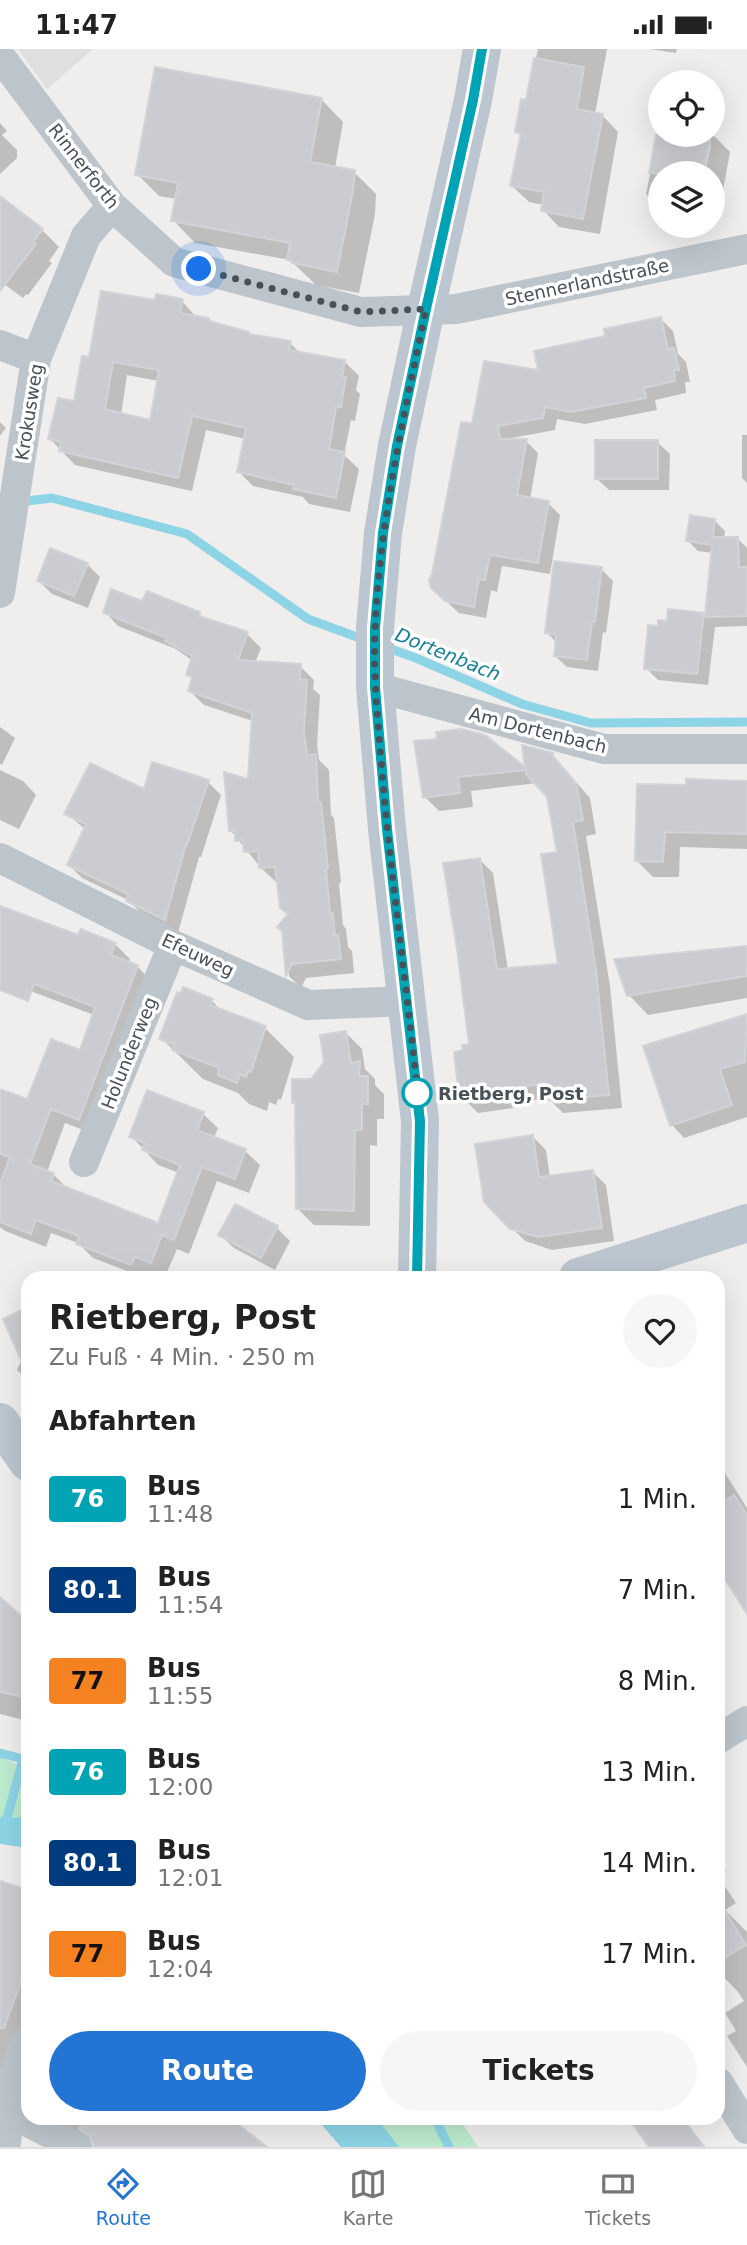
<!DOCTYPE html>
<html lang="de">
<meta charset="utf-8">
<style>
:root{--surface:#fff;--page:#f6f6f6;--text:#222;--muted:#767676;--line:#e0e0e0;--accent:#2474d3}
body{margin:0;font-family:"DejaVu Sans",sans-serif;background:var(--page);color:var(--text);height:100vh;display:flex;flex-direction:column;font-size:26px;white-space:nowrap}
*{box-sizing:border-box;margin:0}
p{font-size:23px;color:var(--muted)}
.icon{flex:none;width:38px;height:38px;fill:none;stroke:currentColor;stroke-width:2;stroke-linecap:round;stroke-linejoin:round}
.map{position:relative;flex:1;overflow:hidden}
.drawer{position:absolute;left:21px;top:1222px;width:704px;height:854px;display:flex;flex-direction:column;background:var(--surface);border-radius:21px;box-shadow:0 7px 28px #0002}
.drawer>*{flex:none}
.badge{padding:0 14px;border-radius:5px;font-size:24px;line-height:46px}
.tools{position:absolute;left:648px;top:21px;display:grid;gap:14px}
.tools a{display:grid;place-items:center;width:77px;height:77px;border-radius:50%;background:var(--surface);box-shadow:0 7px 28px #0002;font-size:35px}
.you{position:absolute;width:35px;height:35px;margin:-18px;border:5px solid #fff;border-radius:50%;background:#1a73e8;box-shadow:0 0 0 10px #1a73e833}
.map>.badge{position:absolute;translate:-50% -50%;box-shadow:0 0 0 4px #fff}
h2{padding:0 28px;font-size:26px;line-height:63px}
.round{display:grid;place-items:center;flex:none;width:74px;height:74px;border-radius:37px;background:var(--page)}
.overview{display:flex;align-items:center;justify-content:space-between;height:119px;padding:0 28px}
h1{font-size:33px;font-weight:700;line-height:52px}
.button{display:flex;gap:14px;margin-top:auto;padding:14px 28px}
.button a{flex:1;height:80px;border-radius:42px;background:var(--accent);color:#fff;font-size:28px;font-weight:700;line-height:80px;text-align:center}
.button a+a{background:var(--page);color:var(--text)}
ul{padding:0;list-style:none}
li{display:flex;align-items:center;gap:21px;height:91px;padding:0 28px}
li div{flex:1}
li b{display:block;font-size:26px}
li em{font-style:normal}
li .badge{min-width:77px;font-weight:700;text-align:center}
.status{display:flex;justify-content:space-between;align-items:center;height:49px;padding:0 35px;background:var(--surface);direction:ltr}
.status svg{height:19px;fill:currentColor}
.tabs{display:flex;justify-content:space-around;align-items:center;height:98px;border-top:2px solid var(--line);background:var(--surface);font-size:19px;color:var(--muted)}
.tabs a{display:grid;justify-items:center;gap:4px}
.tabs .selected{color:var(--accent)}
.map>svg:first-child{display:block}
.education{fill:#e1dede}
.green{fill:#bdebce}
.water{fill:#8dd5e6}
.shadow{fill:#0003;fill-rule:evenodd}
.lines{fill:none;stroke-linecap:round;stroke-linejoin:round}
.stream{stroke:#8dd5e6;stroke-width:9}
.building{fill:#caccd2;stroke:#d1d3d8;stroke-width:2;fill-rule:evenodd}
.minor{stroke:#bcc5cb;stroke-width:30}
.tertiary{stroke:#bcc5cb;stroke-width:37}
.secondary{stroke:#bcc6d0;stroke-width:38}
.line-casing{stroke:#fff;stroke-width:16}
.line{stroke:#00a3b4;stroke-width:10}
.walk{stroke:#475159;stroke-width:7;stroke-dasharray:0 12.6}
.stop-dot{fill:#fff;stroke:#00a3b4;stroke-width:3.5}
.labels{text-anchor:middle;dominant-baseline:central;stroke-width:7;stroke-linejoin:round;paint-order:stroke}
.street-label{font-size:18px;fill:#475159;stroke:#fff}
.stop-label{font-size:18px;font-weight:bold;fill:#475159;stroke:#fff;text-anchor:start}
.water-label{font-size:19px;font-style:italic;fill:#157e97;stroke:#fff}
</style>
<div class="status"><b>11:47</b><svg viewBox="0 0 49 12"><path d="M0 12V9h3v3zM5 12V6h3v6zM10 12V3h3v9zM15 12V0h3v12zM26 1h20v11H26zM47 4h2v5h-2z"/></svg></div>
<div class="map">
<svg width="747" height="2098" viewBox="0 0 747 2098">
<rect width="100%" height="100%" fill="#f0eded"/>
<path class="education" d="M18,0H93L47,40Z"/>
<path class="green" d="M0,1708L28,1720V1770L21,1768L0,1770Z
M377,2069H459L478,2098H399Z"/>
<path class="water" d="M21,1768L28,1770V1799L0,1795V1770Z
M316,2069H377L399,2098H341Z"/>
<path class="shadow" d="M538,0H607L595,65L602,66L618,83L600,185L559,178L543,161L544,156L529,153L512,137L522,88L517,83L527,53Z
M650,0H677L676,4Z
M321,50L343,73L335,119L354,123L376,145L375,165L359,244L316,236L290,211L195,194L173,171L177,150L159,147L137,125Z
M0,74L7,82L2,86L17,101V109L0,125Z
M660,75V86L712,85L730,103L717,174H712V124H705L711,96H707L702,124H660V159L646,145Z
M0,149L42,181L59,198L49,212L52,214L28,246L26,245L23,249L0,232Z
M182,252L196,268L208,271L213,275L251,287L290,294L301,305L344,312L359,327L356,341L360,345L355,372L351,371L344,406L359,420L350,463L309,455L303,448L253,437L239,423L246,390L206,381L192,442L75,416L50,390L75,354L91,310L156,253ZM127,326L159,332L152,373L121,366Z
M661,270L673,282L678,305L686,313L690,333H685L686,344L655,351L657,361L585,375L557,370L555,381L506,390L526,392L538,404L530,451L548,454L560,466L550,525L502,517L497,543L491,541L486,569L459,564L445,551L473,376L540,324L607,288Z
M0,373L6,379L0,387Z
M742,386H747V434L742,429Z
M657,393L670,405L669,441H609L596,429Z
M714,471L725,482L724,490H738L747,499V577L715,578L708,636L658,631L646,619L659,579L668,574L703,565L706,568L713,504L698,502L688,492Z
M87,515L100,528L88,559L52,545L39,532Z
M601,520L613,532L606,584L603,583L598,622L567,618L555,607L557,594L547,584Z
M143,555L199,565L205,571L247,585L261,599L255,614L300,617L314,631L313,640L320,646L317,696L319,711L329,721L331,766L334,769L341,833L339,835L343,876L346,880L348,898L352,902L354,924L306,929L301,939L289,927L284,883L289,866L278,832H275L261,819L231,782L249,733L253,672L204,656L190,642L193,631L188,626L193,612L176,600L118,577L105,563Z
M0,678L15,689L2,716L0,715Z
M484,687L528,723L552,706L590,749L596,785L586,787L610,937L622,1059L563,1064L548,1049L512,1055L513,1059L478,1064L464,1050L462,1040L459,1037L465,1002L471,996L480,811L493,824L508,921L560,916L559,804L548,747L537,734L471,742L473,758L439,762L425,748Z
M0,721L23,732L36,746L19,780L0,771Z
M208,733L221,746L201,808H199L178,884L142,865L128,851L82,829L69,816L86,781L66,764L145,742Z
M747,735V800L680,798L679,828H653L636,811L688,738Z
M0,859L80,889L115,895L130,910L128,914L137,917L151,932L94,1085L65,1074L47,1123L53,1125L69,1141L159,1176L179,1124L158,1116L131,1087L203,1065L218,1079L214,1089L245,1102L260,1116L249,1144L217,1132L189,1205L177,1200L165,1228L150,1222L147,1228H143L93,1209L78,1194L51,1184L46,1198L5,1182L0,1178V1057L28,1052L81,1003L94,966L33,943L0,912Z
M747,899V949L648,966L629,946Z
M181,947L212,952L222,962L265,979L294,1008L281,1051L278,1050L276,1056L269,1053L267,1062L249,1055L238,1044L203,1030L161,989Z
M747,967V1068L684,1089L672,1076L646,998Z
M346,984L362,1000L365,1020L375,1030V1036L384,1045V1070H377V1097L370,1096V1177L314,1176L298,1160L297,1056L294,1053L312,1032Z
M533,1088L546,1101L550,1129L593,1123L606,1136L614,1192L552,1201L525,1192L485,1152Z
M277,1179L290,1192L275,1221L234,1199L220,1186Z
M28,1267V1332L17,1321L23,1307Z
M718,1413L747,1459V1562L718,1516Z
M0,1550L28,1575V1672L0,1665Z
M718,1808L726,1822L718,1827L736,1854L725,1861L747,1883V2018L727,1987L736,1982L725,1964L744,1952L738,1943L718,1922Z
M0,1833L28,1842V1966L20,1988L13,1985L0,2031Z
M57,2068H102L265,2098H96L95,2092L67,2078Z
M636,2068H691L686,2073L705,2098H672Z"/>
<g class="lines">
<path class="stream" d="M19,453L52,449L187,485L308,570L365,591
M385,598L416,609L522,655L591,674L747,673
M0,1704L23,1710
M0,1775L7,1769L23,1710L28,1712
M434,2068L449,2098"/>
</g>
<path class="building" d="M534,9L584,18L577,60L603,65L583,170L541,162L544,143L510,137L521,84L515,83L521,50L526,51Z
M155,18L322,49L310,113L355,121L353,142L337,223L292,214V212L287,211L290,194L171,172L178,134L135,126Z
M656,86H711L704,124H649Z
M0,147L43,180L33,193L36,195L0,242Z
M101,242L155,251L156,245L183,250L180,264L209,269V272L249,283V285L291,292L289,301L345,311L342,328H346L341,358H336L329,400L345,403L336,449L293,440L294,436L237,423L246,379L192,367L178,429L59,402L61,393L48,390L58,349L74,352L82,307L89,308ZM113,313L159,321L150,371L105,360Z
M661,268L668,300L674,299L679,321H674L675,332L644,339L646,349L571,363L545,358L543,369L498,377L500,390H527L517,446L549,452L538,514L490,506L485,531L479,530L474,558L445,552L431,539L429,531L432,525L461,373L472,374L484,312L538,321L534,302L605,287L604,280Z
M595,391H658V430H595Z
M690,466L715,470L713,488H738L739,518H747V567L705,568L712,496L686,492Z
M50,499L88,514L74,547L37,532Z
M554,512L602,518L595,573H592L587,611L554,607L556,586L545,584Z
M111,540L142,552L147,542L200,563L199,567L248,583L238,611L301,615L300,630L307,631L304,681L307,706L316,705L318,754L321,753L328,819L326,821L330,864H333L335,887L338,886L341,910L292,915L286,927L282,882L277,878L288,865L280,859L275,818L259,819L258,802L244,803L243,791L235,792V782H229L224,723L248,730L252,664L188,642L192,628L186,626L192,607L165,592L167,589L103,564Z
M668,560L704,564L697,625L644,620L648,576L658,577V571L667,572Z
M461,680L485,686L525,718L522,696L553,704V707L576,734L583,771L573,773L596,922L609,1046L547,1051L545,1034L499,1042L500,1045L462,1051L460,1037L458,1038L454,1003L463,1001L462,996L469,995L457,900L443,814L480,809L497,920L558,915L541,805L557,803L547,748L526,725V721L458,728L460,744L423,749L414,692L437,690L436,683Z
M152,713L209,731L187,796L186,795L165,871L126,852L128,845L67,816L86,775L64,765L90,714L144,740Z
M686,730L747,732V785L665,783L663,813L635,812L637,735L686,736Z
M0,857L78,886L81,880L116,894L111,906L138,916L79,1071L51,1060L30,1115L54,1124L51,1132L158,1174L180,1116L142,1101L145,1094L129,1088L147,1041L204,1063L197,1081L246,1100L235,1130L202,1118L174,1191L162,1186L151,1214L135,1208L131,1216L76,1195L79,1187L36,1171L31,1185L0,1173V1135L10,1108L0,1105V1040L27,1050L51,990L80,1001L95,958L34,935L28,952L0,941Z
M747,897V927L627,947L614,910Z
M183,938L213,950L210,956L266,977L251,1023L248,1022L246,1028L240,1025L237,1034L218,1026L219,1019L172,1001L174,996L159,990L177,943L180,945Z
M747,965L745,1013L720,1020L732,1056L670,1077L643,997Z
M346,982L351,1014L360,1012L359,1027H368V1055H362V1081H355L354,1162L296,1160L295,1054H292V1030H311L324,1013L320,986Z
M533,1086L539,1128L593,1121L602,1179L538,1188L510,1180L484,1153L475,1095Z
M235,1155L278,1177L261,1209L218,1186Z
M28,1258V1327L3,1270Z
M734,1446L747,1466V1565L718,1519V1457Z
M0,1548L28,1573V1649L0,1643Z
M0,1832L28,1841V1913L4,1979H0Z
M718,1850L746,1896L718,1913Z
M86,2068H229L267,2098H94L91,2088L79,2080Z
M628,2068H682L704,2098H649Z"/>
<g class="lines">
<path class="minor" d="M0,7L112,157L174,213L361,263L456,260L747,200
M0,296L36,310
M0,544L36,310L86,187L112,157
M375,638L604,700H747
M0,809L173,896L308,956L408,952
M84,1113L173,896
M718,1690L747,1672
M718,2033L747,2080
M0,2059L77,2098"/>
<path class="tertiary" d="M2,2098L6,2061L28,1995"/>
<path class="secondary" d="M417,1228L420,1072L387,780L375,638V579L383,484L397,397L426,260L473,51L482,0
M578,1228L747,1174
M0,1373L28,1413"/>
</g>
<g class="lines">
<defs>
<path id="line" d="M417,1228L420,1072L387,780L375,638V579L383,484L397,397L426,260L473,51L482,0"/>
</defs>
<use href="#line" class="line-casing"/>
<use href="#line" class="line"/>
<path class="walk" d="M199,220L361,263L426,260C404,366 380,471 375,579C373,627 378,674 382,722C391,831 407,939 418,1048L417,1044"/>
</g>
<circle class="stop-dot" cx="417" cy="1044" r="14"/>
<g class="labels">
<g class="street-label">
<text transform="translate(84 117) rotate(52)">Rinnerforth</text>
<text transform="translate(587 233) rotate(-12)">Stennerlandstraße</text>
<text transform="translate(29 363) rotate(-81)">Krokusweg</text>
<text transform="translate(538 681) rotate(14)">Am Dortenbach</text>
<text transform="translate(198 906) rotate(25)">Efeuweg</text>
<text transform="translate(129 1004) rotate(-68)">Holunderweg</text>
</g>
<g class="stop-label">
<text x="438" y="1044">Rietberg, Post</text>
</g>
<g class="water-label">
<text transform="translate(448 605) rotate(22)">Dortenbach</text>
</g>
</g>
</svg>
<div class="tools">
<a><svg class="icon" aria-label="locate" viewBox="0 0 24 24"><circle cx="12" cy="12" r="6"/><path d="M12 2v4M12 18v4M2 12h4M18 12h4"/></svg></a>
<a><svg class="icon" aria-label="layers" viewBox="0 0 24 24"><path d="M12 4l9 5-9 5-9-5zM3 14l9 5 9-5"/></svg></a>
</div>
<div class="you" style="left:199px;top:220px"></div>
<section class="drawer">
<div class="overview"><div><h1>Rietberg, Post</h1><p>Zu Fuß · 4 Min. · 250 m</p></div><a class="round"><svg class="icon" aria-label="heart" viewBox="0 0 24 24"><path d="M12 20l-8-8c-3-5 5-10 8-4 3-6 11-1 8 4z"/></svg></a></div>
<h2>Abfahrten</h2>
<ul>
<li><span class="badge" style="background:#00a3b4;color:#fff">76</span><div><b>Bus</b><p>11:48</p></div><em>1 Min.</em></li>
<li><span class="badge" style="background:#003b80;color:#fff">80.1</span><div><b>Bus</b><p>11:54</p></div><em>7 Min.</em></li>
<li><span class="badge" style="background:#f58220;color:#111">77</span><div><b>Bus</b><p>11:55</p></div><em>8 Min.</em></li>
<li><span class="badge" style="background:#00a3b4;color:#fff">76</span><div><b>Bus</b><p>12:00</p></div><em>13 Min.</em></li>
<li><span class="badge" style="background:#003b80;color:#fff">80.1</span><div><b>Bus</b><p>12:01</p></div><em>14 Min.</em></li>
<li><span class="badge" style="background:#f58220;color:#111">77</span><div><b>Bus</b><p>12:04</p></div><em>17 Min.</em></li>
</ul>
<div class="button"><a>Route</a><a>Tickets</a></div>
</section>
</div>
<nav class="tabs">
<a class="selected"><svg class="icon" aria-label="directions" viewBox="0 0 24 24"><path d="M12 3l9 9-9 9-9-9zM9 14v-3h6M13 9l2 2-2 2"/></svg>Route</a>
<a><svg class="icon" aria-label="map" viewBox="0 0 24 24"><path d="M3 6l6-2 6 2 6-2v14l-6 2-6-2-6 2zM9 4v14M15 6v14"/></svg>Karte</a>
<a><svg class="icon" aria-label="tickets" viewBox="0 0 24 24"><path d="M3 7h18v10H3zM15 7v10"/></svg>Tickets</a>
</nav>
